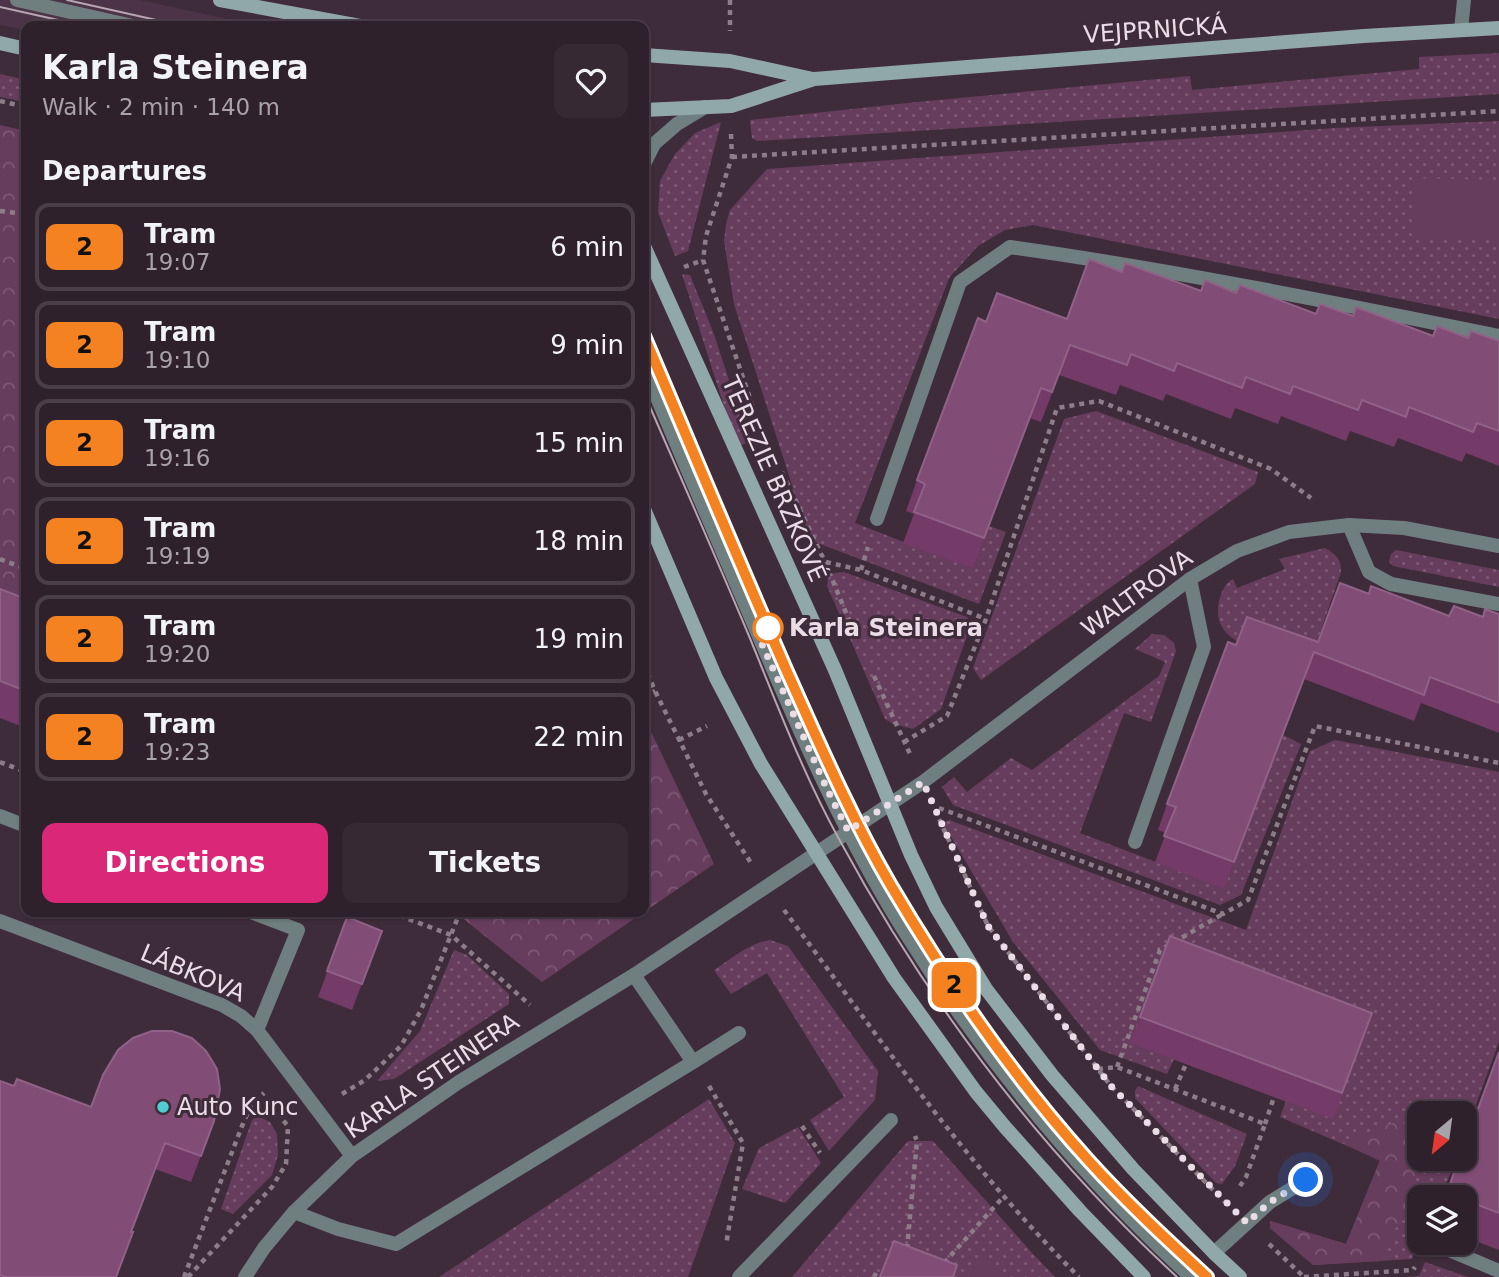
<!DOCTYPE html>
<meta charset="utf-8">
<style>
:root{--surface:#2f212c;--page:#372934;--text:#f1f3f6;--muted:#a7a3a9;--line:#4a3e48;--accent:#db2777}
body{margin:0;font-family:"DejaVu Sans",sans-serif;background:var(--page);color:var(--text);height:100vh;display:flex;flex-direction:column;font-size:26px;white-space:nowrap}
*{box-sizing:border-box;margin:0}
p{font-size:23px;color:var(--muted)}
.icon{flex:none;width:38px;height:38px;fill:none;stroke:currentColor;stroke-width:2;stroke-linecap:round;stroke-linejoin:round}
.map{position:relative;flex:1;overflow:hidden}
.details{position:absolute;left:21px;top:21px;width:628px;height:896px;display:flex;flex-direction:column;background:var(--surface);border-radius:14px;box-shadow:0 2px 5px #0004,0 0 0 2px var(--line)}
.details>*{flex:none}
.badge{padding:0 14px;border-radius:10px;font-size:24px;line-height:46px}
.needle{width:46px;rotate:209deg}
.fabs{position:absolute;left:1407px;top:1101px;display:grid;gap:14px}
.fabs a{display:grid;place-items:center;width:70px;height:70px;border-radius:14px;background:var(--surface);box-shadow:0 2px 5px #0004,0 0 0 2px var(--line);font-size:35px}
.you{position:absolute;width:35px;height:35px;margin:-18px;border:5px solid #fff;border-radius:50%;background:#1a73e8;box-shadow:0 0 0 10px #1a73e833}
.map>.badge{position:absolute;translate:-50% -50%;box-shadow:0 0 0 4px #fff}
h2{padding:0 21px;font-size:26px;line-height:63px}
.round{display:grid;place-items:center;flex:none;width:74px;height:74px;border-radius:14px;background:var(--page)}
.summary{display:flex;align-items:center;justify-content:space-between;height:119px;padding:0 21px}
h1{font-size:33px;font-weight:800;line-height:52px}
.cta{display:flex;gap:14px;margin-top:auto;padding:14px 21px}
.cta a{flex:1;height:80px;border-radius:14px;background:var(--accent);color:#fff;font-size:28px;font-weight:800;line-height:80px;text-align:center}
.cta a+a{background:var(--page);color:var(--text)}
ul{padding:0;list-style:none}
li{display:flex;align-items:center;gap:21px;height:88px;margin:0 14px 10px;padding:0 7px;border:4px solid var(--line);border-radius:14px}
li div{flex:1}
li b{display:block;font-size:26px}
li em{font-style:normal}
li .badge{min-width:77px;font-weight:700;text-align:center}
.map>svg:first-child{display:block}
.built{fill:#4d3347}
.grass{fill:url(#grass-dots)}
.forest{fill:url(#forest-crowns)}
.pitch{fill:#673d5d}
.lines{fill:none;stroke-linecap:round;stroke-linejoin:round}
.path{stroke:#8d7d89;stroke-width:4.5;stroke-dasharray:5 5;stroke-linecap:butt}
.lane{stroke:#6f7e7e;stroke-width:14}
.street{stroke:#6f7e7e;stroke-width:14}
.secondary{stroke:#91a8a9;stroke-width:14}
.tram{stroke:#b5a6b0;stroke-width:2}
.wall{fill:#743a68}
.building{fill:#814c75;stroke:#916287;stroke-width:2}
.line-casing{stroke:#fff;stroke-width:16}
.line{stroke:#f58220;stroke-width:10}
.walk{stroke:#eadde6;stroke-width:7;stroke-dasharray:0 12.6}
.stop-dot{fill:#fff;stroke:#f58220;stroke-width:3.5}
.poi-dot{fill:#51ccd3;stroke:#3f2c3a;stroke-width:2.5}
.labels{text-anchor:middle;dominant-baseline:central;stroke-width:6;stroke-linejoin:round;paint-order:stroke}
.street-label{font-size:24px;fill:#eadde6;stroke:#3f2c3a}
.stop-label{font-size:24px;font-weight:bold;fill:#eadde6;stroke:#3f2c3a;text-anchor:start}
.poi-label{font-size:24px;fill:#eadde6;stroke:#3f2c3a;text-anchor:start}
</style>
<div class="map">
<svg width="1499" height="1277" viewBox="0 0 1499 1277">
<defs>
<pattern id="grass-dots" width="8" height="8" patternUnits="userSpaceOnUse" patternTransform="scale(1.75)"><rect width="8" height="8" fill="#673d5d"/><path d="M2 2h.1M6 6h.1" fill="none" stroke="#7d5974" stroke-width="1.8" stroke-linecap="round"/></pattern>
<pattern id="forest-crowns" width="20" height="18" patternUnits="userSpaceOnUse" patternTransform="scale(1.75)"><rect width="20" height="18" fill="#673d5d"/><path d="M2 6a3 3 0 1 1 6 0M12 15a3 3 0 1 1 6 0" fill="none" stroke="#7d5974"/></pattern>
</defs>
<rect width="100%" height="100%" fill="#3f2c3a"/>
<path class="built" d="M0,0H140L260,26H26V30L0,25Z"/>
<path class="grass" d="M1499,53V94L757,141L752,138L750,120L917,102L1190,76L1192,90L1419,69V57Z
M0,74L26,80V102L0,97Z
M1499,121V319L1033,225L1005,230L978,246L949,278L855,523L973,569L989,526L1006,532L979,604L812,541L808,535L734,304L724,241L726,224L730,210L767,169L1334,128Z
M721,122L688,251L675,256L658,212L660,181L675,154L695,133Z
M682,274L690,275L714,334L749,442L737,447Z
M1096,411L1258,472L1255,484L981,680L973,668L1064,419Z
M1325,548C1337,555 1341,559 1341,572L1308,668C1294,663 1280,658 1266,653C1240,644 1212,635 1219,601C1222,591 1224,584 1233,579L1237,588L1285,569L1279,559Z
M1396,550L1499,570V587L1393,566L1389,562L1391,554Z
M844,572L967,617L971,625L941,709L913,729L893,724L885,719L827,586L828,577L834,573Z
M1152,634L1164,635L1174,643L1176,651L1151,722L1124,713L1080,833L1224,888L1283,735L1301,744L1241,895L1220,905L953,805L942,787L954,777L967,792L1011,758L1032,770L1159,676L1165,662L1135,649Z
M1335,740L1499,772V1042L1465,1134V1113H1419V1158L1456,1159L1441,1197H1419V1240L1412,1259L1313,1265L1270,1228V1221L1346,1244L1380,1160L1280,1117L1286,1101L1333,1119L1130,1043L1174,1059L1167,1074L1100,1050L1013,942L943,823L949,820L1246,930L1310,751Z
M770,940L788,946L878,1071L875,1100L829,1151L810,1120L844,1097L767,973L731,994L714,970C731,959 749,943 770,940Z
M454,950L467,955L509,994V1004L394,1079L377,1081L420,1031Z
M1138,1086L1247,1134L1235,1166L1222,1184L1216,1183L1135,1098V1091Z
M709,1099L735,1143L688,1277H439Z
M258,1116L270,1122L277,1134L278,1155L272,1175L233,1214L221,1209L252,1120Z
M798,1127L821,1163L785,1203L742,1189L759,1148Z
M908,1141H933L1034,1255L1055,1277H792Z
M1425,1262L1468,1277H1405L1419,1276Z"/>
<path class="forest" d="M0,125L26,131V636L0,626Z
M644,717L714,864L542,982L455,912H644Z
M1400,1120L1419,1134V1158L1424,1159L1382,1261L1313,1265L1270,1228V1221L1346,1244L1380,1161L1342,1143Z"/>
<path class="pitch" d="M1413,178L1499,180V240L1412,238Z
M986,1256V1257L1005,1277H968Z"/>
<g class="lines">
<path class="path" d="M730,0V31
M0,101L26,107
M731,134L732,157L706,236L703,260L754,410
M732,157L1499,111
M0,211L26,214
M684,267L703,260
M782,472L825,562L849,620
M0,559L26,569
M826,562L861,570L986,619
M861,570L868,547
M644,664L655,691L706,794L751,863
M874,676L910,754
M644,696L655,691
M679,740L707,726
M904,742L947,716L986,619L1057,408L1099,401L1271,469L1311,498
M0,762L26,772
M939,808L1223,914L1248,900L1315,726L1499,763
M935,810L988,926L1111,1086L1225,1202
M784,910C878,1036 967,1166 1079,1277
M390,912L451,935L530,1005
M1117,1067L1160,950L1223,914
M1098,1069L1117,1067L1265,1124L1246,1177L1240,1186
M709,1086L743,1143L726,1245
M1175,1089L1186,1064
M342,1094L365,1080L401,1046L421,1010L460,912
M1265,1124L1274,1097
M802,1126L820,1153
M1269,1244L1304,1277
M907,1249L917,1141L915,1136
M944,1263L1004,1196
M184,1277L242,1126L251,1105L264,1093
M188,1277L272,1187L286,1164L288,1126L281,1118
M874,1277L876,1273
M1304,1277L1413,1270L1415,1267"/>
<path class="lane" d="M17,0L133,26
M644,366C681,456 720,545 758,634C801,735 845,836 903,929C983,1057 1080,1175 1191,1277
M877,519L960,282L1010,247C1174,270 1336,303 1499,336
M1349,525L1369,572L1391,584L1499,604
M0,816L26,826
M1135,842L1204,647L1190,579
M251,912L298,930L257,1030
M693,1062L739,1033
M294,1212L338,1229L396,1244L693,1062L634,975
M1430,1242L1499,1271
M1214,1253L1270,1202L1306,1180"/>
<path class="street" d="M1461,30L1464,0
M644,164L654,144L677,124L705,107
M0,921L222,1005L241,1016L257,1030L352,1156
M245,1277L264,1248L294,1212L352,1156L459,1082L634,975L923,782L1190,579L1237,551L1289,532L1349,525L1404,528L1499,546
M739,1277L891,1120"/>
<path class="secondary" d="M220,0L360,26
M0,43L26,49
M644,55L730,61L813,79
M644,110L731,106L814,79L1364,36L1499,28
M644,246L835,670L911,855L936,907L986,989L1052,1075L1133,1169L1214,1253L1240,1277
M644,509L716,678L761,764L894,978L976,1092L1005,1127L1080,1211L1144,1277"/>
<path class="tram" d="M67,0L183,26
M0,7L85,26
M644,336L817,740C887,891 977,1032 1086,1158C1122,1199 1166,1239 1207,1277
M644,393C679,474 715,555 749,636C777,704 803,774 839,839C927,1002 1041,1151 1177,1277"/>
</g>
<path class="wall" d="M1122,272L1201,291L1236,293L1316,314L1353,316L1433,336L1499,341V466L1466,453L1462,462L1398,438L1394,447L1350,431L1346,441L1281,416L1278,424L1235,408L1231,419L1166,394L1163,401L1120,385L1116,395L1059,375L1041,422L1030,418L973,569L903,543L914,514L906,511L917,480L986,322L1067,319Z
M0,589L26,599V728L0,718Z
M1369,594L1449,616L1483,617L1499,614V733L1421,703L1414,721L1304,679L1224,889L1155,862L1166,833L1158,830L1167,804L1236,645L1318,642Z
M347,917L382,931L352,1010L318,997Z
M1170,936L1372,1013L1333,1119L1130,1043Z
M1499,1052V1250L1465,1237V1197H1445Z
M0,1081L14,1086L91,1107L214,1121L191,1182L155,1169L131,1232L116,1277H0Z"/>
<path class="building" d="M1089,259L1122,272L1125,263L1201,291L1205,280L1236,293L1240,285L1316,314L1320,304L1353,316L1356,307L1433,336L1437,326L1468,338L1471,331L1499,341V431L1477,423L1473,432L1409,407L1406,417L1362,400L1358,410L1293,386L1290,394L1246,377L1242,388L1177,363L1174,371L1131,354L1127,365L1070,345L1052,392L1041,388L984,538L914,512L925,484L917,480L978,318L986,322L997,293L1067,319Z
M1340,583L1369,594L1371,586L1449,616L1454,606L1483,617L1485,609L1499,614V703L1430,677L1424,695L1314,652L1234,862L1164,836L1176,807L1167,804L1228,642L1236,645L1247,617L1318,642Z
M0,589L26,599V691L0,681Z
M347,917L382,931L362,984L327,971Z
M1170,936L1372,1013L1342,1093L1140,1017Z
M152,1031H172L192,1038L206,1051L217,1069L220,1089L214,1121L201,1156L165,1143L131,1232H133L116,1277H6L0,1275V1081L14,1086L17,1079L91,1107L103,1075L118,1050L133,1038Z
M1499,1052V1213L1465,1200V1197H1458L1447,1193L1459,1158H1465V1144Z
M894,1241L957,1265L953,1277H880Z"/>
<g class="lines">
<defs>
<path id="line" d="M644,336C692,449 739,562 788,674C820,745 851,817 890,884C946,979 1014,1078 1088,1160C1125,1201 1166,1239 1207,1277"/>
</defs>
<use href="#line" class="line-casing"/>
<use href="#line" class="line"/>
<path class="walk" d="M768,628L757,633L827,789L848,831L923,782L988,926L1111,1086L1247,1223L1270,1202L1306,1180"/>
</g>
<circle class="stop-dot" cx="768" cy="628" r="14"/>
<circle class="poi-dot" cx="163" cy="1107" r="7"/>
<g class="labels">
<g class="street-label">
<text transform="translate(1155 30) rotate(-4)">VEJPRNICKÁ</text>
<text transform="translate(774 479) rotate(66)">TEREZIE BRZKOVÉ</text>
<text transform="translate(1137 593) rotate(-36)">WALTROVA</text>
<text transform="translate(193 973) rotate(23)">LÁBKOVA</text>
<text transform="translate(432 1076) rotate(-34)">KARLA STEINERA</text>
</g>
<g class="stop-label">
<text x="789" y="628">Karla Steinera</text>
</g>
<g class="poi-label">
<text x="177" y="1107">Auto Kunc</text>
</g>
</g>
</svg>
<div class="fabs">
<a><svg class="needle" viewBox="-14 -14 28 28"><path d="M0-13l5 13h-10z" fill="#e53935"/><path d="M0 13l5-13h-10z" fill="#a7a3a9"/></svg></a>
<a><svg class="icon" aria-label="layers" viewBox="0 0 24 24"><path d="M12 4l9 5-9 5-9-5zM3 14l9 5 9-5"/></svg></a>
</div>
<div class="you" style="left:1306px;top:1180px"></div>
<b class="badge" style="left:954px;top:985px;background:#f58220;color:#111">2</b>
<section class="details">
<div class="summary"><div><h1>Karla Steinera</h1><p>Walk · 2 min · 140 m</p></div><a class="round"><svg class="icon" aria-label="heart" viewBox="0 0 24 24"><path d="M12 20l-8-8c-3-5 5-10 8-4 3-6 11-1 8 4z"/></svg></a></div>
<h2>Departures</h2>
<ul>
<li><span class="badge" style="background:#f58220;color:#111">2</span><div><b>Tram</b><p>19:07</p></div><em>6 min</em></li>
<li><span class="badge" style="background:#f58220;color:#111">2</span><div><b>Tram</b><p>19:10</p></div><em>9 min</em></li>
<li><span class="badge" style="background:#f58220;color:#111">2</span><div><b>Tram</b><p>19:16</p></div><em>15 min</em></li>
<li><span class="badge" style="background:#f58220;color:#111">2</span><div><b>Tram</b><p>19:19</p></div><em>18 min</em></li>
<li><span class="badge" style="background:#f58220;color:#111">2</span><div><b>Tram</b><p>19:20</p></div><em>19 min</em></li>
<li><span class="badge" style="background:#f58220;color:#111">2</span><div><b>Tram</b><p>19:23</p></div><em>22 min</em></li>
</ul>
<div class="cta"><a>Directions</a><a>Tickets</a></div>
</section>
</div>
